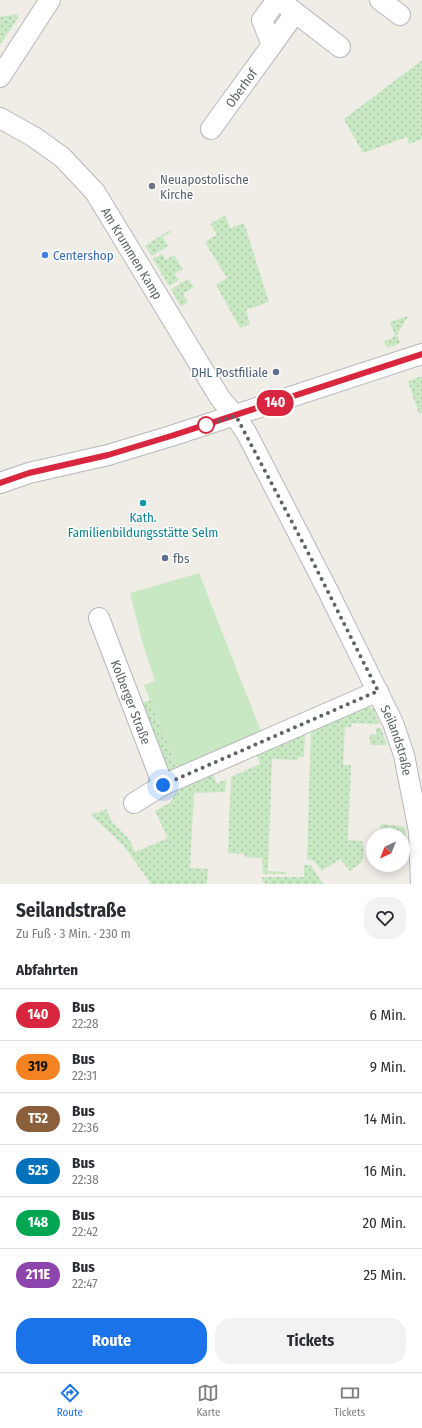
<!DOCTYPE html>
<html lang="de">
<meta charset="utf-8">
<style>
:root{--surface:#fff;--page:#f2f2f3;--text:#2b2b33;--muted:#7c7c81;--line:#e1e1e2;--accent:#1a73e8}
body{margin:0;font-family:"Fira Sans Condensed",sans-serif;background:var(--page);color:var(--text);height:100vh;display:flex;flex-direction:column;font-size:15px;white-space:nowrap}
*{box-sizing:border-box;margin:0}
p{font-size:13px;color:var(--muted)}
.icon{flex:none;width:22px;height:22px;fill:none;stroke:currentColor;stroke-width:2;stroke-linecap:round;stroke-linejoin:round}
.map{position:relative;height:884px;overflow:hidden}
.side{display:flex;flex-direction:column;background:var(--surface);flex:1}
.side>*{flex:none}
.badge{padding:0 8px;border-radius:13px;font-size:14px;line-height:26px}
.needle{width:26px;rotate:223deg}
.controls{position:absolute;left:366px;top:828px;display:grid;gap:8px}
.controls a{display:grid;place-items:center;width:44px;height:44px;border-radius:50%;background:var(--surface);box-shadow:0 2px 10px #0003;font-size:20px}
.you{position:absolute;width:20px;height:20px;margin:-10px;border:3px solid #fff;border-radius:50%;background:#1a73e8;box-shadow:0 0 0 6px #1a73e833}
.map>.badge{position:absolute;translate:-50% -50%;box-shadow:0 0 0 2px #fff}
h2{padding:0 16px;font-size:15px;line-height:36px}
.round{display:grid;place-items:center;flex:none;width:42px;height:42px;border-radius:16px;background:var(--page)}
.head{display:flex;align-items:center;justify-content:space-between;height:68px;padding:0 16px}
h1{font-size:19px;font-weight:700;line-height:30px}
.action{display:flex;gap:8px;margin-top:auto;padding:8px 16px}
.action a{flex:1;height:46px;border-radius:16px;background:var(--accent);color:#fff;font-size:16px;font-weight:700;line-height:46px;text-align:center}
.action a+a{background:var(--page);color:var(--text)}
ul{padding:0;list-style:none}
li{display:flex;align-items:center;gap:12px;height:52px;padding:0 16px;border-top:1px solid var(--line)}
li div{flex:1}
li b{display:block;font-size:15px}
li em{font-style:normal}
li .badge{min-width:44px;font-weight:700;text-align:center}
.menu{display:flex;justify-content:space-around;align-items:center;height:56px;border-top:1px solid var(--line);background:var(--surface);font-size:11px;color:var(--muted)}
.menu a{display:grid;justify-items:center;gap:2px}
.menu .active{color:var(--accent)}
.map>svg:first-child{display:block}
.grass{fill:url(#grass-dots)}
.garden{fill:#c8e7c3}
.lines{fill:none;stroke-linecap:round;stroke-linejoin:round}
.minor-casing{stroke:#b4b7bb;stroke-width:22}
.minor{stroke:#fff;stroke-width:20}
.line-casing{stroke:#fff;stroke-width:9}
.line{stroke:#d7263d;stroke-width:6}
.walk{stroke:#5e6367;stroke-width:4;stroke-dasharray:0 7.2}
.worship-dot{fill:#6b7280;stroke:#fff;stroke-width:1.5}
.shop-dot{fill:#3f7fe0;stroke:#fff;stroke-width:1.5}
.service-dot{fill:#5c6f8a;stroke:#fff;stroke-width:1.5}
.stop-dot{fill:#fff;stroke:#d7263d;stroke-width:2}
.culture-dot{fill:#0f9aa8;stroke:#fff;stroke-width:1.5}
.labels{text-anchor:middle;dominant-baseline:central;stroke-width:3;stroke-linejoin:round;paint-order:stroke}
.street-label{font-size:13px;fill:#5e6367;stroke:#fff}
.worship-label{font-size:13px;fill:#5b616d;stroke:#fff;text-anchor:start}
.shop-label{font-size:13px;fill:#366cbe;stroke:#fff;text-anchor:start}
.service-label{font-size:13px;fill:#4e5e75;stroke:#fff;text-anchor:end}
.culture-label{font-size:13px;fill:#0d838f;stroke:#fff}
</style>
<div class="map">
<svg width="422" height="884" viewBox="0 0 422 884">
<defs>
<pattern id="grass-dots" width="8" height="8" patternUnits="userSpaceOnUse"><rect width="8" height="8" fill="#c8e7c3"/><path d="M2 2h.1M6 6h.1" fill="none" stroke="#a6bfa2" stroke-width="1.8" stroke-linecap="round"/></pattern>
</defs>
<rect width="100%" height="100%" fill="#f0ede7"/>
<path class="grass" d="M17,14L18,18L0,45V17Z
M422,60V139L409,144L407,137L363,153L344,119Z
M225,215L230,228L244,223L269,302L246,310L250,324L240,328L216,285L227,278L205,242L217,234L210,224Z
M170,230L171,232L163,237L168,246L152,256L145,246Z
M162,254L166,260L174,255L183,269L174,274L179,280L169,286L153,259Z
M188,279L194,287L183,294L188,302L181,307L171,289Z
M408,316L397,335L400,343L388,348L383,341L392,338L395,335L390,322Z
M422,376V413L419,414L408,381Z
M150,700L178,769L169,772L137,705Z
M366,706L374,709L379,724L352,723L351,727H345L343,765H351L348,840L362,841L364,853L361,863L350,871L340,859L322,871L314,861L307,859L311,731Z
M376,728H381L387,745H370V734L376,735Z
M305,732L304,757H298V760L272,759L268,871L286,872V874H263L262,858L245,857L244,854L228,853L231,777L260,764L256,753Z
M212,773L217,784L226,779L225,792L194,793L190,868L208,869L207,884H151L123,845L91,815L106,809L112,822L129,839L135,852L168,838L155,811L170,803L177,791Z
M381,824L405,827L408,854H403V835H380Z
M304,865H311L323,884H266L262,881V877H304Z"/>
<path class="garden" d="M199,573L262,734L178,769L144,685L155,681L142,641L130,593Z"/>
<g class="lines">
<defs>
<g id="minor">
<path d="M279,0L340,47"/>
<path d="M380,0L400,15"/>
<path d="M272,45L295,13"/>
<path d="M0,77L50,0"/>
<path id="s1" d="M0,118L34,137L62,157L95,192L220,398L235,416L246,432L328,591L393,723L404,755L419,831L421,884"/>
<path id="s2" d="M211,129L272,45L262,20L277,0"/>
<path d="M0,483L29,473L108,455L171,436L422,354"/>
<path id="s3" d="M99,618L163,785"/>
<path d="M134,803L163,785L378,691"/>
</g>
</defs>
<use href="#minor" class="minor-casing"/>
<use href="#minor" class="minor"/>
</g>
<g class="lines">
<defs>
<path id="line" d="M0,483L29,473L108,455L171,436L422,354"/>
</defs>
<use href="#line" class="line-casing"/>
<use href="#line" class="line"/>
<path class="walk" d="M163,785L378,691L313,562L236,416L206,425"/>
</g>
<circle class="worship-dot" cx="152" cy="186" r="4"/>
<circle class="shop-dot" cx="45" cy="255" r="4"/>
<g class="service-dot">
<circle cx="276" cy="372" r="4"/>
<circle cx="165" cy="558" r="4"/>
</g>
<circle class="stop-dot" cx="206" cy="425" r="8"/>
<circle class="culture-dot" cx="143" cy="503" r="4"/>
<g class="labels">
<g class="street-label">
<text stroke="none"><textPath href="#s2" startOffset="51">Oberhof</textPath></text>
<text stroke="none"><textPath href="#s1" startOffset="193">Am Krummen Kamp</textPath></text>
<text stroke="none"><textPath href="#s3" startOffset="90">Kolberger Straße</textPath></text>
<text stroke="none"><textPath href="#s1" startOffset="749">Seilandstraße</textPath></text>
</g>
<g class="worship-label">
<text x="160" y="179">Neuapostolische<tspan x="160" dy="15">Kirche</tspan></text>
</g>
<g class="shop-label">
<text x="53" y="255">Centershop</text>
</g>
<g class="service-label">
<text x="268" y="372">DHL Postfiliale</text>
<text x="173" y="558" text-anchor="start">fbs</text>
</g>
<g class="culture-label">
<text x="143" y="517">Kath.<tspan x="143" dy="15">Familienbildungsstätte Selm</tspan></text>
</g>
</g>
</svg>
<div class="controls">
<a><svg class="needle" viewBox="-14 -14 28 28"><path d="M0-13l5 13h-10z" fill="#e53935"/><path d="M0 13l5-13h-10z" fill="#7c7c81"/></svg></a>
</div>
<div class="you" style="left:163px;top:785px"></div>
<b class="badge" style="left:275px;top:403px;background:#d7263d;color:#fff">140</b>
</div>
<section class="side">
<div class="head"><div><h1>Seilandstraße</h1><p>Zu Fuß · 3 Min. · 230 m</p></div><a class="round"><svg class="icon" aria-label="heart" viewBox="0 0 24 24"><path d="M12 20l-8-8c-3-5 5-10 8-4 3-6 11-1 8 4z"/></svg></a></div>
<h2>Abfahrten</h2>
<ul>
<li><span class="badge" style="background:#d7263d;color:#fff">140</span><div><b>Bus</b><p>22:28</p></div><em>6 Min.</em></li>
<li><span class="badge" style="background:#f58220;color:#111">319</span><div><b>Bus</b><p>22:31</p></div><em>9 Min.</em></li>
<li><span class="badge" style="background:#8b5e3c;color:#fff">T52</span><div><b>Bus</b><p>22:36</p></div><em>14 Min.</em></li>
<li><span class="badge" style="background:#0072bc;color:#fff">525</span><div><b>Bus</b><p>22:38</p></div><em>16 Min.</em></li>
<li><span class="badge" style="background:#00a651;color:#fff">148</span><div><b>Bus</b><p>22:42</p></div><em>20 Min.</em></li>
<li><span class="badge" style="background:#8e44ad;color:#fff">211E</span><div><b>Bus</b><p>22:47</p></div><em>25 Min.</em></li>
</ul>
<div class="action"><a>Route</a><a>Tickets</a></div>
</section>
<nav class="menu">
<a class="active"><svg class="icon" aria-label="directions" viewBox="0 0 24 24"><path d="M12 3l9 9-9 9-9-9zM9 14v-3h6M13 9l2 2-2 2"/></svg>Route</a>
<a><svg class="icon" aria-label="map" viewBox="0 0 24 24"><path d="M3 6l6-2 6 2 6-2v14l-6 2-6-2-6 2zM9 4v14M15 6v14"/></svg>Karte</a>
<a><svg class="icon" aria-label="tickets" viewBox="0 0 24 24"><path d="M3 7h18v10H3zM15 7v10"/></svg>Tickets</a>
</nav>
